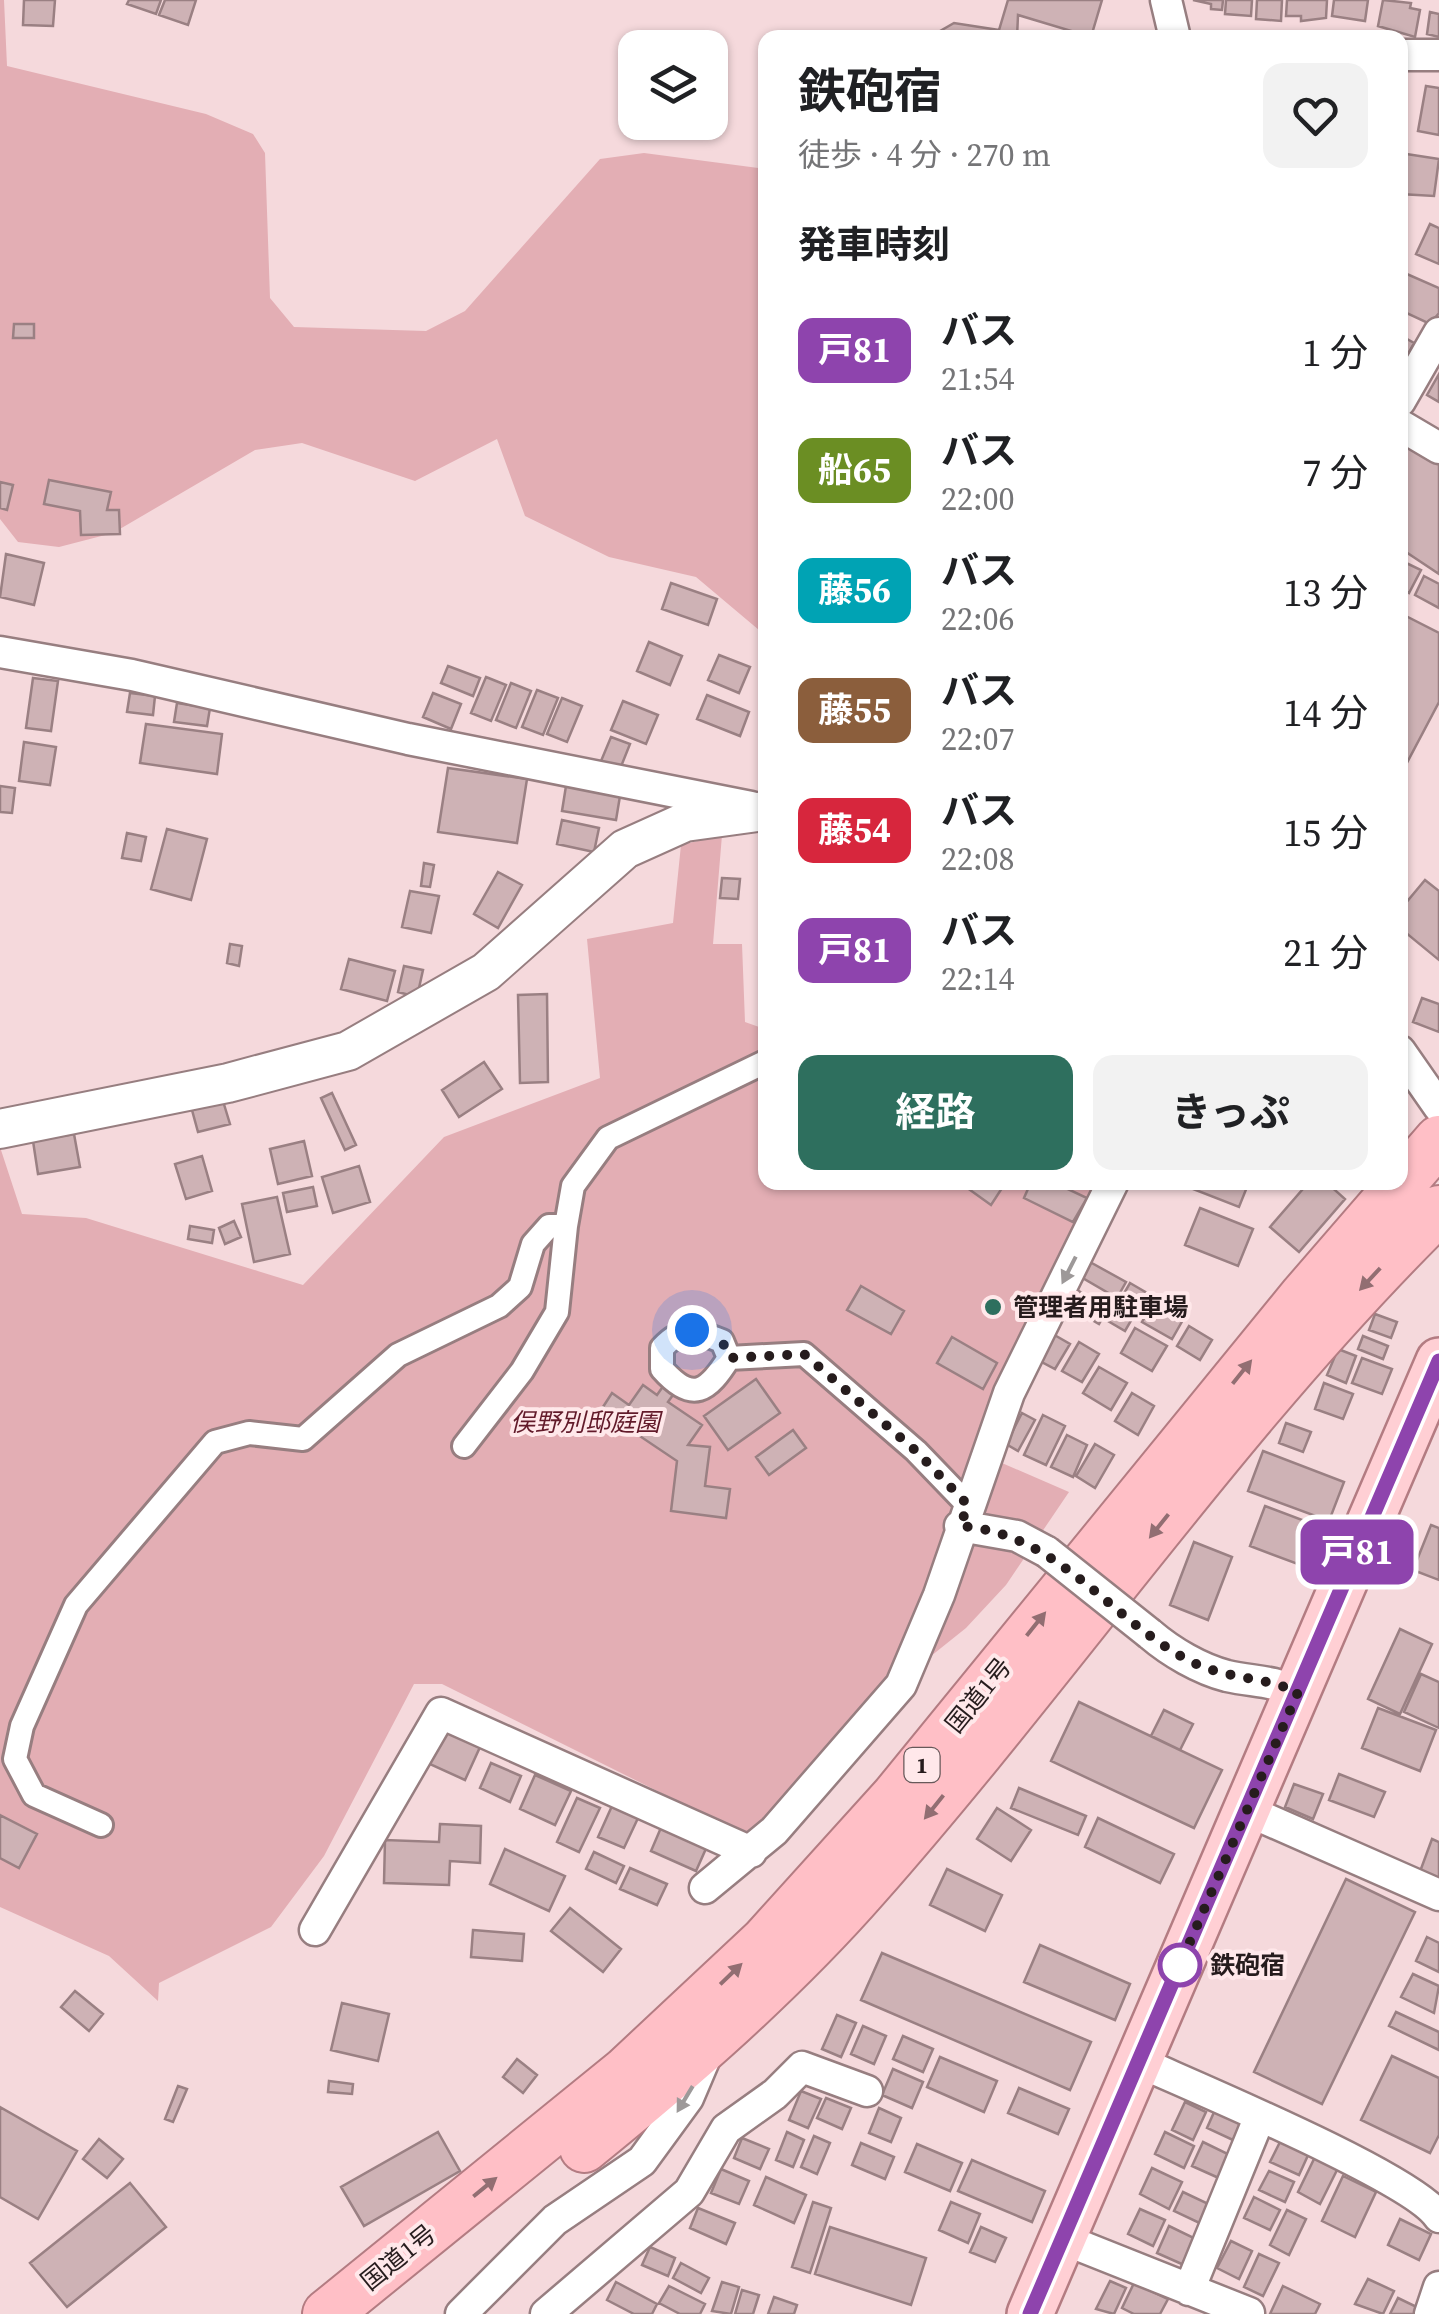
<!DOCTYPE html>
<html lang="ja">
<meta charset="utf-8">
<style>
:root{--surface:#fff;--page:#f2f2f2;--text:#202124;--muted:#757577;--accent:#2e6f5e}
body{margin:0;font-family:"Source Serif 4","Noto Sans JP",serif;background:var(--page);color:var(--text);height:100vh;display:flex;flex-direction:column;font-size:38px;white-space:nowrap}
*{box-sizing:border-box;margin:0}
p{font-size:32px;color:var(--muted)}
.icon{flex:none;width:55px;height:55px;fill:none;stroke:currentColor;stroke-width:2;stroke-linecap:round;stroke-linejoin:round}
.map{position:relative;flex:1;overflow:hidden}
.drawer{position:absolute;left:758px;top:30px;width:650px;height:1160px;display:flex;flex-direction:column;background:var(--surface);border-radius:20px;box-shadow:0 2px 8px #0004}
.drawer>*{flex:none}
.badge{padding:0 20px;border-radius:15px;font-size:35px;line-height:65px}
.tools{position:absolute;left:618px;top:30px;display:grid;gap:20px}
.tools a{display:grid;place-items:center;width:110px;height:110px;border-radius:20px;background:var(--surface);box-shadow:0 2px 8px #0004;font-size:50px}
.you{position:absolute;width:50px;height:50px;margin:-25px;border:8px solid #fff;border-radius:50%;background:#1a73e8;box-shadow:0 0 0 15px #1a73e833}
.map>.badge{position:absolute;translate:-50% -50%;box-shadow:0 0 0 5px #fff}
h2{padding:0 40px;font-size:38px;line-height:90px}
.round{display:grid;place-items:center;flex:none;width:105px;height:105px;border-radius:20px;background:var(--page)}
.summary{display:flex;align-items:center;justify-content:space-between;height:170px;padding:0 40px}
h1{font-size:48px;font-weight:700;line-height:75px}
.cta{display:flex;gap:20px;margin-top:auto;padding:20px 40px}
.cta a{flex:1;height:115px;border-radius:20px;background:var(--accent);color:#fff;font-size:40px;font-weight:700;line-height:115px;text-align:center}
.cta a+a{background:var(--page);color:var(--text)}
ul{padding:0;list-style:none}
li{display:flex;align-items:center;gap:30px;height:120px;padding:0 40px}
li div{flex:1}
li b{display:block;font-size:38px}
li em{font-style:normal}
li .badge{min-width:110px;font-weight:700;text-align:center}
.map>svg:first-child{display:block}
.green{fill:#e3aeb4}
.building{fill:#ceb2b5;stroke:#9a8083;stroke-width:2.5}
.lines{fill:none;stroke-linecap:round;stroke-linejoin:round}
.pedestrian-casing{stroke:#977e80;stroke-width:28}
.minor-casing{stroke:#977e80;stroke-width:35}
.tertiary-casing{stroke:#977e80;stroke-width:42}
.primary-casing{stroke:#b37c82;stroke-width:50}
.trunk-casing{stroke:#b37c82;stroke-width:52}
.pedestrian{stroke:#fff;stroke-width:22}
.minor{stroke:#fff;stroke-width:30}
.tertiary{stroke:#fff;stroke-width:38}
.primary{stroke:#ffcfd4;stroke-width:45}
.trunk{stroke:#ffbfc6;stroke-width:48}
.minor-bridge-casing{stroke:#977e80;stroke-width:35;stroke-linecap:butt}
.minor-bridge{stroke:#fff;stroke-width:30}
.oneway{fill:#9d9999}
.oneway2{fill:#926e72}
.line-casing{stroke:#fff;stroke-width:22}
.line{stroke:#8e44ad;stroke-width:15}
.walk{stroke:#261c1d;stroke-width:10;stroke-dasharray:0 18}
.poi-dot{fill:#2e6f5e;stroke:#ffe8ea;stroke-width:4}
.stop-dot{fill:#fff;stroke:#8e44ad;stroke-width:5}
.labels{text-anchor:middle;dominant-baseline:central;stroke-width:8;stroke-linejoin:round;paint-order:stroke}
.shield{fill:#ffe8ea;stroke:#67595a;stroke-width:2.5}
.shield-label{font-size:22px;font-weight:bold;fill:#261c1d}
.poi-label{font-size:25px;font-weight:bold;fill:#261c1d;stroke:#ffe8ea;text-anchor:start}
.park-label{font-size:25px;font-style:italic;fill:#621a2a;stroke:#ffe8ea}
.street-label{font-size:25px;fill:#261c1d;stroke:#ffe8ea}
.stop-label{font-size:25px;font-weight:bold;fill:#261c1d;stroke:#ffe8ea;text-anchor:start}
</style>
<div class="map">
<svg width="1439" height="2314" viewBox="0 0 1439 2314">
<rect width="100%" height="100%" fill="#f5d9dc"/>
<path class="green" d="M0,0H4L7,66L206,114L253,134L265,153L270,298L294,327L426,331L465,311L600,159L644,153L765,169V635L696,577L609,557L525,516L497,439L415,481L302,443L255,450L113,533L59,547L18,542L0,519Z
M722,835L713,944H742L745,1022L765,1029V1182H1096L1105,1187L979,1453L1069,1492L1006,1585L966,1628L886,1692L752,1838L442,1684H414L324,1856L271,1927L159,1983L158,2001L109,1956L0,1907V1147L22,1214L86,1218L303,1285L444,1137L600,1078L587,939L673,923L681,845Z"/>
<path class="building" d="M24,0H55L53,26L23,25Z
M129,0H161L156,14L127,4Z
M165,0H196L188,25L159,15Z
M1008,0H1102L1091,37L1018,15L1017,38H928L954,23L999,30Z
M1193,0H1223L1222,10L1211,9V4Z
M1226,0H1252L1251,16L1225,14Z
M1257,0H1282L1281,21L1256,19Z
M1287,0H1327L1326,18L1301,21V16H1286Z
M1334,0H1368L1365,21L1332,16Z
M1383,0L1411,3L1410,8L1420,10L1415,37L1378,26Z
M1430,12L1439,14V37L1427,34Z
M1426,86L1439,88V135L1418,131Z
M1400,153L1439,159L1434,196L1400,194Z
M1430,224L1439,228V264L1416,254Z
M1400,271L1439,288V313L1430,324L1400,310Z
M14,324H34V338H13Z
M1400,335L1414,343L1401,367H1400Z
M1439,374V402L1427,395Z
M1400,435L1439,461V574L1400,548Z
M49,480L111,492L107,510H119L120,534L81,535L80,511L44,504Z
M0,482L13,485L7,510L0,508Z
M6,554L44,563L34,605L0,597Z
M1400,560L1421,570L1409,593L1400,588Z
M1424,576L1439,584V608L1415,595Z
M671,583L717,599L708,625L662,609Z
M1400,613L1439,633V702L1400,776Z
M649,642L682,656L670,685L637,671Z
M719,655L750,667L739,693L708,680Z
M448,666L480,678L473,696L441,683Z
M486,677L506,685L491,721L471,713Z
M33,678L58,681L51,731L26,728Z
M511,683L531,691L516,728L496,720Z
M537,690L558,698L543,735L522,727Z
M130,693L155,696L153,715L127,712Z
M433,693L461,704L451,729L423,717Z
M707,695L749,712L740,736L697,719Z
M562,698L582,706L567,742L547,734Z
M623,701L658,715L646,744L611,730Z
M177,703L210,708L207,726L174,722Z
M146,724L222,734L217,774L140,763Z
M611,737L630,744L620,769L601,761Z
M24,742L56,747L50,785L19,781Z
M448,768L527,779L517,843L438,832Z
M0,786L15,788L12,813L0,812Z
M566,786L620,796L616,820L562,811Z
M562,820L599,828L594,852L557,844Z
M167,829L207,839L191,900L151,889Z
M127,833L146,837L141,861L122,858Z
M424,863L434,865L430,887L421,886Z
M498,872L522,885L498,928L474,914Z
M722,878L740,879L738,899L720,898Z
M1425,880L1439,891V960L1400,928V910Z
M410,891L439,896L431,933L402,927Z
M230,944L242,946L239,966L227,963Z
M349,959L395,971L387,1001L341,989Z
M404,966L423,970L417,997L398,992Z
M547,994L548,1082L520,1083L518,995Z
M1422,998L1439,1004V1032L1413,1022Z
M484,1062L502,1089L459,1117L442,1090Z
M332,1093L356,1145L345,1150L321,1098Z
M223,1101L230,1124L198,1132L192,1110Z
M74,1134L80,1167L38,1174L33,1141Z
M304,1141L312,1176L278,1184L270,1149Z
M202,1156L212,1191L186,1199L175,1164Z
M359,1166L370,1202L333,1213L322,1177Z
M959,1182H1006L991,1205Z
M1031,1182H1053L1087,1198L1073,1222L1024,1198Z
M1190,1182H1249L1239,1207L1188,1187Z
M1309,1182H1326L1345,1199L1299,1252L1270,1227Z
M313,1187L317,1206L287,1212L283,1193Z
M277,1197L290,1254L254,1262L242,1204Z
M1200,1208L1253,1229L1238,1266L1185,1245Z
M234,1221L241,1237L225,1244L219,1228Z
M190,1226L214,1230L212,1243L188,1239Z
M1090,1262L1126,1282L1117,1298L1081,1277Z
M1130,1283L1147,1293L1125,1331L1108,1321Z
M861,1286L904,1311L891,1334L847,1310Z
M1077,1290L1108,1308L1099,1324L1068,1306Z
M1154,1301L1184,1318L1172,1339L1142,1322Z
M1375,1314L1397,1322L1391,1338L1369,1330Z
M1189,1326L1212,1340L1200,1360L1177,1346Z
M1135,1328L1167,1346L1152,1371L1121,1353Z
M1051,1333L1070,1344L1055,1369L1036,1359Z
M1363,1336L1388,1346L1383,1359L1358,1349Z
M952,1337L997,1363L983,1389L937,1363Z
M1079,1342L1099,1354L1082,1382L1062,1371Z
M1338,1349L1356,1356L1346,1383L1327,1375Z
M1362,1358L1392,1369L1382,1394L1352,1383Z
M1099,1367L1127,1383L1111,1410L1083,1393Z
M671,1375L682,1382L668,1402L702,1425L688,1445L710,1447L705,1486L730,1489L726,1518L671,1511L677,1461L601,1410L612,1393L629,1405L643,1385L657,1395Z
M756,1379L780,1413L728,1450L704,1416Z
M1324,1383L1353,1394L1343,1419L1315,1409Z
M1132,1393L1154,1406L1138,1435L1115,1421Z
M1022,1413L1035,1420L1018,1451L1006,1444Z
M1043,1415L1065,1426L1046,1465L1024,1455Z
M1286,1423L1311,1432L1303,1452L1279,1443Z
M793,1430L806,1448L769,1475L756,1457Z
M1067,1435L1087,1445L1073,1477L1051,1467Z
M1095,1444L1114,1455L1095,1488L1076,1476Z
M1263,1451L1344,1482L1329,1521L1248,1491Z
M1265,1506L1318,1526L1303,1566L1250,1546Z
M1431,1525L1439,1528V1580L1413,1570Z
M1194,1542L1232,1557L1208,1620L1170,1605Z
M1400,1629L1432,1644L1400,1714L1368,1699Z
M1421,1674L1439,1682V1728L1404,1712Z
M1079,1702L1222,1770L1194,1828L1051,1761Z
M1378,1708L1436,1730L1420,1771L1362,1748Z
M1164,1710L1193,1724L1180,1750L1151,1736Z
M438,1728L480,1747L465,1780L423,1761Z
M491,1763L521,1776L510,1802L480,1788Z
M1339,1774L1385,1792L1374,1817L1329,1800Z
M535,1775L571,1791L555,1825L520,1809Z
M1294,1784L1323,1794L1313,1819L1285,1807Z
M1019,1788L1086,1816L1078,1835L1011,1808Z
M577,1798L600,1808L579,1852L557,1842Z
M612,1806L638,1818L624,1848L598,1837Z
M997,1808L1031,1830L1011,1861L977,1839Z
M0,1815L37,1834L19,1868L0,1858Z
M1098,1818L1174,1854L1160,1883L1085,1847Z
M663,1823L708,1844L696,1871L651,1851Z
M440,1824L481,1826L480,1863L450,1861L449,1885L384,1883L385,1840L439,1842Z
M1432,1839L1439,1842V1885L1418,1877Z
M505,1849L565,1876L549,1911L490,1884Z
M594,1852L624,1866L616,1883L586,1869Z
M630,1868L667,1884L657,1905L620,1889Z
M947,1869L1002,1895L985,1931L930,1905Z
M1346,1879L1415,1912L1322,2104L1254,2072Z
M570,1908L621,1949L603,1972L551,1931Z
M473,1930L524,1934L522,1961L471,1957Z
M1427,1937L1439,1943V1972L1416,1961Z
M1040,1945L1130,1984L1115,2020L1024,1982Z
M882,1953L1091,2042L1070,2090L861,2000Z
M1413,1974L1439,1986L1434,2013L1401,1997Z
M75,1991L103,2014L89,2031L61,2007Z
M342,2003L389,2014L378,2061L331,2050Z
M1396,2012L1439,2032V2050L1389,2026Z
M837,2015L856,2023L841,2057L822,2049Z
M863,2026L886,2036L874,2064L851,2054Z
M903,2036L933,2049L923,2072L893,2059Z
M1392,2056L1439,2078V2135L1430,2153L1361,2120Z
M940,2057L997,2081L984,2112L927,2087Z
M517,2059L537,2075L523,2093L503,2077Z
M893,2069L923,2082L912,2108L882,2095Z
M329,2081L353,2084L352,2094L328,2092Z
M178,2086L187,2089L173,2122L165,2119Z
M1019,2088L1069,2109L1058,2134L1008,2113Z
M801,2091L821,2099L808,2128L789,2120Z
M826,2098L851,2108L842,2129L817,2118Z
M1185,2102L1206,2112L1193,2140L1172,2130Z
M0,2107L77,2151L38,2219L0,2197Z
M879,2108L901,2118L891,2142L869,2133Z
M1215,2110L1241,2123L1233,2140L1207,2128Z
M438,2132L460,2171L364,2226L341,2187Z
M787,2132L804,2140L793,2167L776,2160Z
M1165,2132L1194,2146L1184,2168L1155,2154Z
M814,2136L830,2143L817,2174L801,2167Z
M742,2138L769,2149L760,2169L734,2158Z
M99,2139L123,2159L107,2178L83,2159Z
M1281,2140L1309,2153L1299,2175L1270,2162Z
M1203,2142L1232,2156L1221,2179L1192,2166Z
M861,2143L894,2157L885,2179L852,2165Z
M917,2144L962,2163L950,2191L905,2172Z
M1315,2157L1338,2168L1320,2204L1298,2192Z
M972,2160L1045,2191L1032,2222L958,2191Z
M1152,2168L1182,2182L1169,2209L1140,2194Z
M721,2169L749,2181L739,2204L711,2193Z
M1269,2171L1294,2182L1285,2202L1259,2190Z
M1343,2176L1376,2192L1355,2237L1322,2221Z
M766,2177L806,2195L794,2223L754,2205Z
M130,2183L166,2227L67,2307L30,2263Z
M1183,2192L1217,2208L1208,2227L1174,2211Z
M1254,2197L1280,2210L1270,2230L1244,2218Z
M813,2202L831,2208L810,2273L792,2267Z
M951,2202L980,2214L968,2243L939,2230Z
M698,2208L735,2223L726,2244L690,2228Z
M1140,2209L1165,2220L1153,2246L1128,2234Z
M1287,2210L1306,2219L1289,2255L1270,2245Z
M1400,2219L1431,2234L1419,2260L1388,2245Z
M1169,2226L1196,2239L1184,2265L1157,2253Z
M830,2227L926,2258L911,2305L815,2274Z
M981,2227L1006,2238L995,2262L970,2252Z
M1231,2241L1252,2251L1239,2279L1217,2268Z
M650,2247L675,2258L668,2276L642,2265Z
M1259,2254L1279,2263L1263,2296L1244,2287Z
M681,2263L709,2278L701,2293L673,2278Z
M1368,2279L1394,2291L1383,2314L1355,2304Z
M1110,2281L1126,2288L1114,2314L1096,2309Z
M616,2282L657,2304L652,2314H634L607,2300Z
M722,2282L739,2287L731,2314L712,2311Z
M1134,2283L1168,2299L1160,2314H1134L1122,2308Z
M669,2286L705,2304L700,2314H680L659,2303Z
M1283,2286L1320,2304L1315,2314H1270Z
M742,2290L759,2295L753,2314H735Z
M774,2297L797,2305L794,2314H768Z
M1398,2298L1421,2309L1418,2314H1390Z"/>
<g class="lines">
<defs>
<path id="pedestrian" d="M566,1226L573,1186L608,1138L765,1062
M729,1358L722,1341C696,1331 682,1326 662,1348V1369C693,1404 708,1391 729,1358L804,1354L916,1451L968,1505
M101,1825L34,1795L15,1759L22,1726L76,1605L215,1442L249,1433L303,1439L398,1355L499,1306L520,1287L533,1244L549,1226H566L557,1312L522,1371L464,1446"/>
<path id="minor" d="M1166,0L1175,38
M1400,55H1439
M1400,401L1439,333
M1400,425L1439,448
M0,652L132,675L408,739L751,807
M1400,1051L1439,1107
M960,1526L1017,1536L1047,1552
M1150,1634C1171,1652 1200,1669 1227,1676C1254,1682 1271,1680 1297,1692
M1248,1811L1439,1895
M705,1888L774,1831L901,1685L939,1595L1009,1393L1113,1182
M315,1930L441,1713L751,1852
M1137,2061C1192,2086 1414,2178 1439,2217
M1063,2239L1249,2313
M1189,2290L1260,2116
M461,2314L555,2220L642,2161L688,2098L708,2051
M546,2314L689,2192L726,2129L775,2094L802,2067L867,2091
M1430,2314L1439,2287"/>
<path id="tertiary" d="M0,1129L228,1083L348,1051L486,972L625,849L685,822L765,811"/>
<path id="primary" d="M1030,2314L1439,1361"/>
<path id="trunk" d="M584,2148C683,2068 783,1981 867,1885C1062,1664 1228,1418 1439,1210
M327,2314L625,2072L765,1941L896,1796L1304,1296L1439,1140"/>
</defs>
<use href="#pedestrian" class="pedestrian-casing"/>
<use href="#minor" class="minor-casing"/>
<use href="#tertiary" class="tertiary-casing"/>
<use href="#primary" class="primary-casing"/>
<use href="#trunk" class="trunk-casing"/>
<use href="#pedestrian" class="pedestrian"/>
<use href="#minor" class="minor"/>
<use href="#tertiary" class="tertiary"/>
<use href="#primary" class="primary"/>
<use href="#trunk" class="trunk"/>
<defs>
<path id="minor-bridge" d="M1047,1552L1150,1634"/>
</defs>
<use href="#minor-bridge" class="minor-bridge-casing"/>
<use href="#minor-bridge" class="minor-bridge"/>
</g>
<defs><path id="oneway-solid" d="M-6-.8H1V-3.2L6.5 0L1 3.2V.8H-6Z" transform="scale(2.5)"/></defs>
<g class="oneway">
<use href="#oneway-solid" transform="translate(1069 1270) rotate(117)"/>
<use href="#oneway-solid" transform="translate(685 2099) rotate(121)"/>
</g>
<g class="oneway2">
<use href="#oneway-solid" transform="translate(1370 1279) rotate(133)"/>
<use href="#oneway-solid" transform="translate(1242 1372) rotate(-51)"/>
<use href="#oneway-solid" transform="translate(1159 1526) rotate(129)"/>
<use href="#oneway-solid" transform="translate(1036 1624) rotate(-51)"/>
<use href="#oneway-solid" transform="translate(934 1807) rotate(129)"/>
<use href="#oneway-solid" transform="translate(731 1974) rotate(-44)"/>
<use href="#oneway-solid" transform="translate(485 2187) rotate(-39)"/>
</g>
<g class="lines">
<defs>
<path id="line" d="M1030,2314L1439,1361"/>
</defs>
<use href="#line" class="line-casing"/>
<use href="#line" class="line"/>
<path class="walk" d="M692,1330L722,1341L730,1358L804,1354L916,1451L968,1505L960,1526C1058,1533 1107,1617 1188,1660C1223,1679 1262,1676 1298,1692L1180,1965"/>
</g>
<circle class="poi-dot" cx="993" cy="1307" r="10"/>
<circle class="stop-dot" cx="1180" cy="1965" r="20"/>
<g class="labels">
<rect class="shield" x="904.5" y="1748" width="35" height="34" rx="8"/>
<g class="shield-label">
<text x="922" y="1765">1</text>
</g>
<g class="poi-label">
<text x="1013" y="1307">管理者用駐車場</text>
</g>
<g class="park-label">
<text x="585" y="1422">俣野別邸庭園</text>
</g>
<g class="street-label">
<text transform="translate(978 1695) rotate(-51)">国道1号</text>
<text transform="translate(398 2257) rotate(-39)">国道1号</text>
</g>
<g class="stop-label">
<text x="1210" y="1965">鉄砲宿</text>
</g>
</g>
</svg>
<div class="tools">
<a><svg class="icon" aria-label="layers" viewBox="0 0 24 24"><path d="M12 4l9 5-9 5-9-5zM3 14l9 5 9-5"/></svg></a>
</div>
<div class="you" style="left:692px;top:1330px"></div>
<b class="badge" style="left:1357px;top:1552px;background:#8e44ad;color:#fff">戸81</b>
<section class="drawer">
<div class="summary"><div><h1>鉄砲宿</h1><p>徒歩 · 4 分 · 270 m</p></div><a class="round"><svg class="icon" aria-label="heart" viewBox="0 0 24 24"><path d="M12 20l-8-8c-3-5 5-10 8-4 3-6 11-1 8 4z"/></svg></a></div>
<h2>発車時刻</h2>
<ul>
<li><span class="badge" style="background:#8e44ad;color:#fff">戸81</span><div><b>バス</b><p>21:54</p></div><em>1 分</em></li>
<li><span class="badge" style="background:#6b8e23;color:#fff">船65</span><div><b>バス</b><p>22:00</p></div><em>7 分</em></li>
<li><span class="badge" style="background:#00a3b4;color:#fff">藤56</span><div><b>バス</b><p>22:06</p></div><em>13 分</em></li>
<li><span class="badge" style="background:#8b5e3c;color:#fff">藤55</span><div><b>バス</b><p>22:07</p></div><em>14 分</em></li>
<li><span class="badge" style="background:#d7263d;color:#fff">藤54</span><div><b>バス</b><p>22:08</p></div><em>15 分</em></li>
<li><span class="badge" style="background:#8e44ad;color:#fff">戸81</span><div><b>バス</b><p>22:14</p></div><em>21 分</em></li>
</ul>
<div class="cta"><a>経路</a><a>きっぷ</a></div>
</section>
</div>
